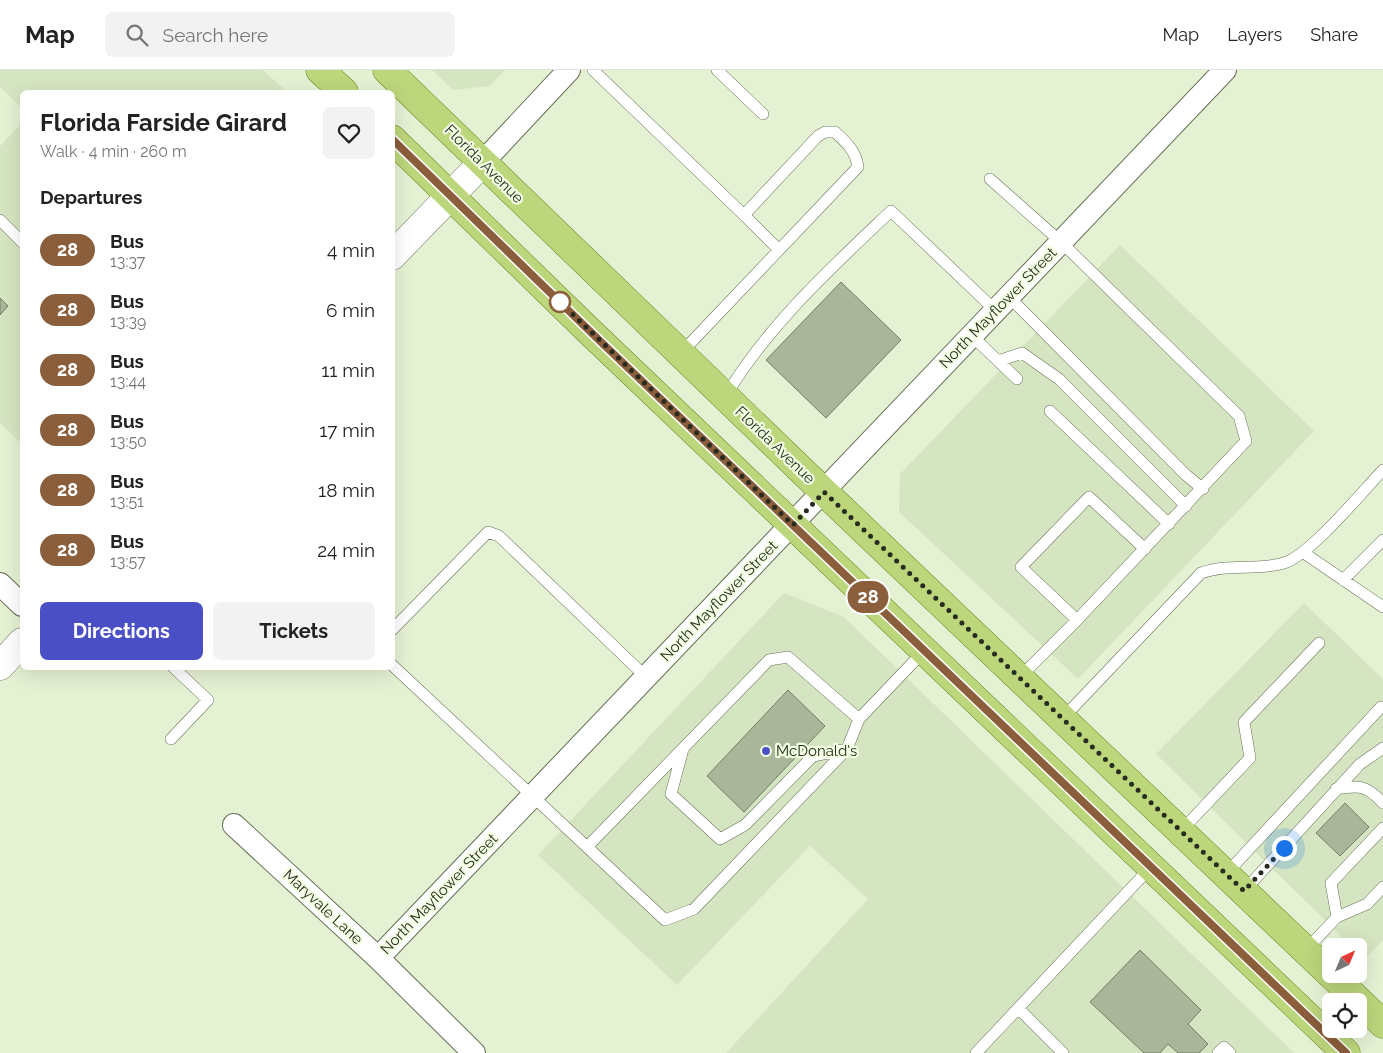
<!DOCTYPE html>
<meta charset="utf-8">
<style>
:root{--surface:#fff;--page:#f2f2f2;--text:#222;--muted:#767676;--line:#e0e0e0;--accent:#4a4fc5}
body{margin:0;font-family:Raleway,sans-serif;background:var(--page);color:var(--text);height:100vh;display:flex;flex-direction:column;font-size:19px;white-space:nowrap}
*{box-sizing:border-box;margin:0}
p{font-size:16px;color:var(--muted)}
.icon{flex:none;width:28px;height:28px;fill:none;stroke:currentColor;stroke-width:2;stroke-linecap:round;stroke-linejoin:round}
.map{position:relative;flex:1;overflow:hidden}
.details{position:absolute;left:20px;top:20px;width:375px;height:580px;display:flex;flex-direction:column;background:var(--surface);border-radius:8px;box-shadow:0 5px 20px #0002}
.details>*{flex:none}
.badge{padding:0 10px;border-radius:16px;font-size:18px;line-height:32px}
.needle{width:32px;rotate:44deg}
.fabs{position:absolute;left:1322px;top:868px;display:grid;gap:10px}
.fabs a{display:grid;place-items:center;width:45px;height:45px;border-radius:8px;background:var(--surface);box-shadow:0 5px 20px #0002;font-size:25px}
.you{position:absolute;width:25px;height:25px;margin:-12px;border:4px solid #fff;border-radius:50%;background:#1a73e8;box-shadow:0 0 0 8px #1a73e833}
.map>.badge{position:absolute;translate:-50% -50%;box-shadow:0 0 0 2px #fff}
h2{padding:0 20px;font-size:19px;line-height:45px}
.round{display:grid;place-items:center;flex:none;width:52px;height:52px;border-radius:8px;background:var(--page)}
.overview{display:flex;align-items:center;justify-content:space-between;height:85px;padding:0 20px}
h1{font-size:24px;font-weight:700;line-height:38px}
.primary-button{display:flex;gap:10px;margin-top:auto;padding:10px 20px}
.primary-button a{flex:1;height:58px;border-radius:8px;background:var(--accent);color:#fff;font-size:20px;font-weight:700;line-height:58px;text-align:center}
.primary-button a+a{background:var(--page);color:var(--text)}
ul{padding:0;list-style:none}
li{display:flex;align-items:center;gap:15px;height:60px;padding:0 20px}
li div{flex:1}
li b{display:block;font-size:19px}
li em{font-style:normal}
li .badge{min-width:55px;font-weight:700;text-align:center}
header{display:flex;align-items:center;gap:30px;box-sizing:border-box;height:70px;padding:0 25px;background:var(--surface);border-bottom:1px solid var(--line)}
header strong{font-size:24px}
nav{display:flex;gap:28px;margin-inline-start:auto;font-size:18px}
.search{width:350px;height:45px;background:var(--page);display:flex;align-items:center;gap:12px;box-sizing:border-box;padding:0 18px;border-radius:8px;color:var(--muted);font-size:19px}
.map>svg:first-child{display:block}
.built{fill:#d6e5c1}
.building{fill:#aab599;stroke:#737e63}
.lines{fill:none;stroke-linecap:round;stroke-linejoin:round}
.lane-casing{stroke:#657056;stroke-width:12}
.street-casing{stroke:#657056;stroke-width:24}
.secondary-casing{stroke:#657056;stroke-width:29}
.primary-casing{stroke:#6b8923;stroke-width:29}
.lane{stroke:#fff;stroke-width:11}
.street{stroke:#fff;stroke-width:22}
.secondary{stroke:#fff;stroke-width:28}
.primary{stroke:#bcd67c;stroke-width:28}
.line-casing{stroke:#fff;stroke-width:11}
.line{stroke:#8b5e3c;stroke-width:8}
.walk{stroke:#272b20;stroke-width:5;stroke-dasharray:0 9}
.stop-dot{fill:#fff;stroke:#8b5e3c;stroke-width:2.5}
.poi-dot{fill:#4a4fc5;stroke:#f2fee1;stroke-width:2}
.labels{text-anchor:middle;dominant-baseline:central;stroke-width:4.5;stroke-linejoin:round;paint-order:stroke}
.street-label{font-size:15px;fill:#272b20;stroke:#f2fee1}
.poi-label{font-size:15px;fill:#272b20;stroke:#f2fee1;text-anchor:start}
</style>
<header>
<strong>Map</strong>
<div class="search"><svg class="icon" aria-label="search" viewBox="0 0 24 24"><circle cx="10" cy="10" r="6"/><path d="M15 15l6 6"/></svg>Search here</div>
<nav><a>Map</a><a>Layers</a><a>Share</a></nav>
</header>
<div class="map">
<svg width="1383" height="983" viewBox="0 0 1383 983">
<rect width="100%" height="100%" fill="#e5f1d3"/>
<path class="built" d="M0,0H263L287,22H22V39L0,17Z
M432,0H505L490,16L453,20Z
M22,53V374L0,353V76Z
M1120,175L1314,361L1078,609L899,442L900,404Z
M784,523L844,547L1294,983H726L868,829L810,776L677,915L538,785Z
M1304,533L1383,609V870L1365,889L1359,883V876H1351L1156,684Z"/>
<path class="building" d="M841,212L901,270L826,348L766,290Z
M0,228L8,236L0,245Z
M788,620L825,656L744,742L707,706Z
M1345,733L1369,757L1340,786L1316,763Z
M1140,880L1201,940L1188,954L1208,974L1199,983H1178L1168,974L1160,983H1144L1090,932Z"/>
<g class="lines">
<defs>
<path id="lane" d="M593,0L744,145L818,66L825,62H835C846,72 856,81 858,97L680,284
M717,0L763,44
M990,109L1061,172L1239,346L1246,371L1077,550L1019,608
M744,145L779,180
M0,150L22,172
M1009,227L1186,405L1203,419
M972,266L1017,309
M998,291L1022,283L1059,309L1186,436
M725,327C768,255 831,198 891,141L996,241
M1050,341L1169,454
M1304,483L1383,537
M1343,510L1383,470
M1077,550L1021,497L1089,427L1145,479
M392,560L488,462L499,466L646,607
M392,595L587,777
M859,649L788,587L769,590L587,777L665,850L694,839L847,679L859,649L924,581
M1062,649L1201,503C1228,493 1257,501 1284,493C1310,485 1362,422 1383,400
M171,669L208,630L174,598
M683,679L671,724L720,769L745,755L813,686L847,679
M1336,719C1359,715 1366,715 1383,733
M1181,761L1250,688L1244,652L1319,573
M1226,804L1381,637
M1244,821L1360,694L1383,678
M1337,847L1331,813L1383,758
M1306,880L1337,847L1367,834L1383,817
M1018,938L1063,983
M976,983L1151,797
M1218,983L1224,977L1230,983"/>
<path id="street" d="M482,93L569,0
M0,514L22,535
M234,755L378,888L474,983
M378,888L1225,0"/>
<path id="secondary" d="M392,186L482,93
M0,596L22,572"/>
<path id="primary" d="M320,0L344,22
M387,0L824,422L1383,954
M392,69L587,259L1346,983"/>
</defs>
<use href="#lane" class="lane-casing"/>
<use href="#street" class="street-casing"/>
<use href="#secondary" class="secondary-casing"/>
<use href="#primary" class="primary-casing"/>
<use href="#lane" class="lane"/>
<use href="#street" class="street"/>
<use href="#secondary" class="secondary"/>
<use href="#primary" class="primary"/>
</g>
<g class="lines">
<defs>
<path id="line" d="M392,69L601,272L1346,983"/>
</defs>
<use href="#line" class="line-casing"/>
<use href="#line" class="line"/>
<path class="walk" d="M560,232L793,455L824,422L1244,821L1284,778"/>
</g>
<circle class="stop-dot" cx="560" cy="232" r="10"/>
<circle class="poi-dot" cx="766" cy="681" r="5"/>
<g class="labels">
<g class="street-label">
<text transform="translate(484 94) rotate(45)">Florida Avenue</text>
<text transform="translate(998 238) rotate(-46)">North Mayflower Street</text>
<text transform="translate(775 375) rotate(44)">Florida Avenue</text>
<text transform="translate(719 531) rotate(-46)">North Mayflower Street</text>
<text transform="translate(439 824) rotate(-46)">North Mayflower Street</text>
<text transform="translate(323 837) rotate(43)">Maryvale Lane</text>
</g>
<g class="poi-label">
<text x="776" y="681">McDonald's</text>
</g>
</g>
</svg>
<div class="fabs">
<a><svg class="needle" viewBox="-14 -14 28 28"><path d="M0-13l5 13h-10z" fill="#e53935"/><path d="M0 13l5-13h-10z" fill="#767676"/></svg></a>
<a><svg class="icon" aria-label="locate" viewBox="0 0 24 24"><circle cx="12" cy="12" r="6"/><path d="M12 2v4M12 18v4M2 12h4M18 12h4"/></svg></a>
</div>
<div class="you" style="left:1284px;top:778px"></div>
<b class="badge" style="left:868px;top:527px;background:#8b5e3c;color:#fff">28</b>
<section class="details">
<div class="overview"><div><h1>Florida Farside Girard</h1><p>Walk · 4 min · 260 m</p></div><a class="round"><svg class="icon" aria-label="heart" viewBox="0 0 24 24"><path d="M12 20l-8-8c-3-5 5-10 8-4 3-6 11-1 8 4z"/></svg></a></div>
<h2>Departures</h2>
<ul>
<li><span class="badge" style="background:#8b5e3c;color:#fff">28</span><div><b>Bus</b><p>13:37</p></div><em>4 min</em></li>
<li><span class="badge" style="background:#8b5e3c;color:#fff">28</span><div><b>Bus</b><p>13:39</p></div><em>6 min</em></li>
<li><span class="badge" style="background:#8b5e3c;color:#fff">28</span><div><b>Bus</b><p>13:44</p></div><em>11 min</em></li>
<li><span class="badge" style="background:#8b5e3c;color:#fff">28</span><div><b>Bus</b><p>13:50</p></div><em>17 min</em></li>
<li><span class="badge" style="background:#8b5e3c;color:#fff">28</span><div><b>Bus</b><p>13:51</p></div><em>18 min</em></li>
<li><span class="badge" style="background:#8b5e3c;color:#fff">28</span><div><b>Bus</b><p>13:57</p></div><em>24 min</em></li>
</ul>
<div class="primary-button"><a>Directions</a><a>Tickets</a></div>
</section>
</div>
